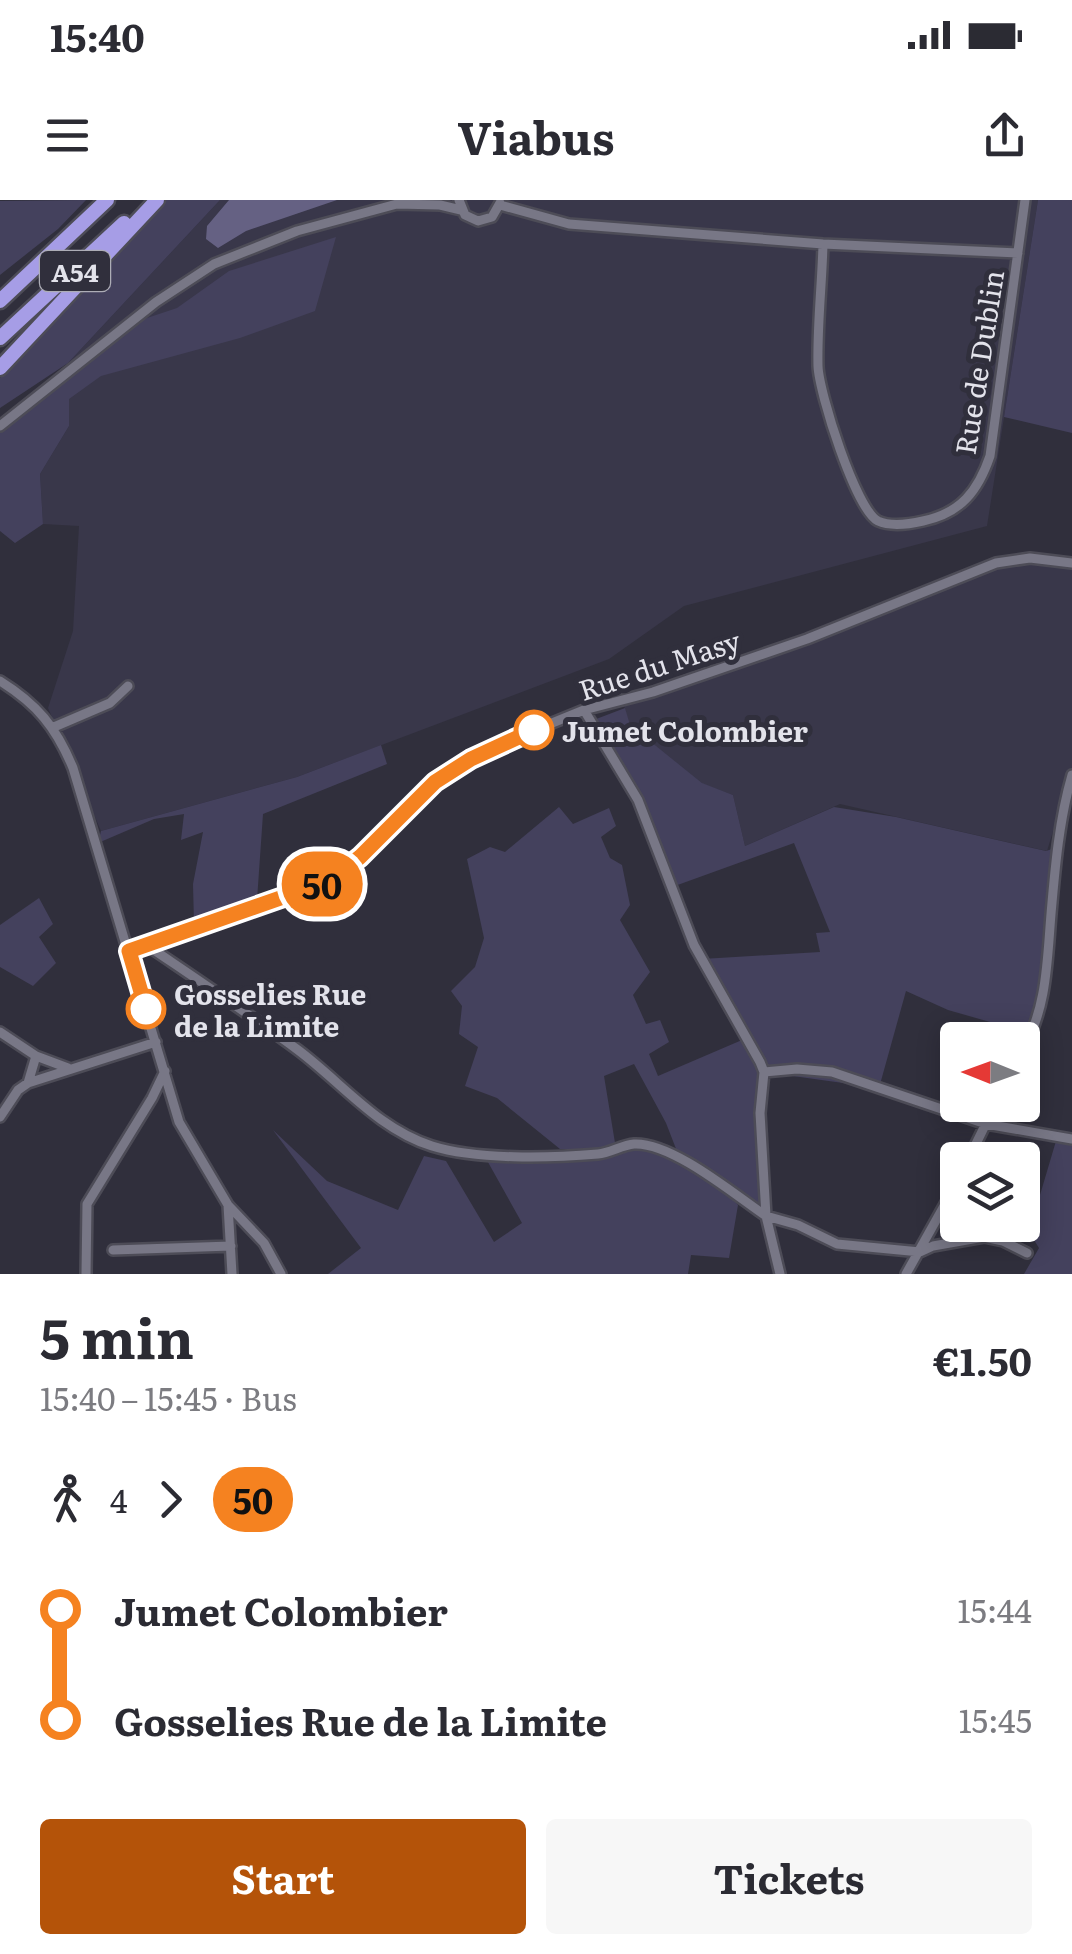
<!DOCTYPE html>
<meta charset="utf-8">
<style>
:root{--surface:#fff;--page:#f7f7f7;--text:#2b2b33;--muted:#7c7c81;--accent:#b45309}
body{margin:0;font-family:Literata,serif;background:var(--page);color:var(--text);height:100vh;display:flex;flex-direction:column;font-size:38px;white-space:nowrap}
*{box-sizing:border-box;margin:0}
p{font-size:32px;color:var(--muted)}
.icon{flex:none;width:55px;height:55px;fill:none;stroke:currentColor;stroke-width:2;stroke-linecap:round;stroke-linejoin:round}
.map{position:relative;height:1074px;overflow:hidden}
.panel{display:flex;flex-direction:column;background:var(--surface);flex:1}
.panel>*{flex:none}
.badge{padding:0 20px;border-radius:32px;font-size:35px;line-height:65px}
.needle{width:65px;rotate:271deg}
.fabs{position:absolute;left:940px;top:822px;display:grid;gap:20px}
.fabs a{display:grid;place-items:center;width:100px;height:100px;border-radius:10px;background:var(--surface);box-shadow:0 5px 25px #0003;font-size:50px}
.map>.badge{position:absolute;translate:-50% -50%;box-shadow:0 0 0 5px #fff}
.legs{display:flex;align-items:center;gap:15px;height:110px;padding:0 40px;font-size:32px}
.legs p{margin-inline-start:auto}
.head{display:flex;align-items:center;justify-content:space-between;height:170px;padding:0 40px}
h1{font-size:55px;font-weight:700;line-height:75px}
.action{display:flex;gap:20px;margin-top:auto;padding:20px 40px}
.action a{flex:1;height:115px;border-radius:10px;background:var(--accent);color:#fff;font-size:40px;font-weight:700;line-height:115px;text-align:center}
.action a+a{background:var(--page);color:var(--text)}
ul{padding:0 40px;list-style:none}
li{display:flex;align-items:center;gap:35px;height:110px;font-size:38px}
li i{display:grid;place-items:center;width:15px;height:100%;margin:0 12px;background:currentColor}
li i::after{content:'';width:25px;height:25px;margin:-12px;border:8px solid;border-radius:50%;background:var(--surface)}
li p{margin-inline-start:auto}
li:first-child i{background:linear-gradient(#0000 50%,currentColor 0)}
li:last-child i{background:linear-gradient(currentColor 50%,#0000 0)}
.status{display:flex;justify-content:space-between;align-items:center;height:70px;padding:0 50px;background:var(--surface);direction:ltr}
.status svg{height:28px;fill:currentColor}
header{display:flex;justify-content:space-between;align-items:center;height:130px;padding:0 40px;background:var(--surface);font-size:45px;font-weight:700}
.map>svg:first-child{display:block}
.built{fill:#39374a}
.green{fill:#44415d;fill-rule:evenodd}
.water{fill:#656183}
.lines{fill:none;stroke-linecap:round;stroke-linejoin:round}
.minor-casing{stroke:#4d4c57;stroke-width:14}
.highway-casing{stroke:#4d4c57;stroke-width:19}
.minor{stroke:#787786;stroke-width:9}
.highway{stroke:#a69de6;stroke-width:14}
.line-1-casing{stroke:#fff;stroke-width:22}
.line-1{stroke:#f58220;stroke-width:15}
.stop-1-dot{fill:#fff;stroke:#f58220;stroke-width:5}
.labels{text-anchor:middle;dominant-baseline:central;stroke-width:10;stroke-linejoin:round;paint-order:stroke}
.shield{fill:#302f3c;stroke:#adadb6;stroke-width:2.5}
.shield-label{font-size:25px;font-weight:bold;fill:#e3e3eb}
.street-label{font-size:28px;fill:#e3e3eb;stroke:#302f3c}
.stop-label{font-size:28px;font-weight:bold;fill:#e3e3eb;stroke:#302f3c;text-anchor:start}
</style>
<div class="status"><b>15:40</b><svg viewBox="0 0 49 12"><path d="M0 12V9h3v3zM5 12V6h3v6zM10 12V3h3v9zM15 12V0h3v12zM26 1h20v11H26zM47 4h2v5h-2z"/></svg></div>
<header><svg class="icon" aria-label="menu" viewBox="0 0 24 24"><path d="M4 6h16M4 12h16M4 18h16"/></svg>Viabus<svg class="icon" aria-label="share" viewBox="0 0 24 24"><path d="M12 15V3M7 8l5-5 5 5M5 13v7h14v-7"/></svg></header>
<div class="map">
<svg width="1072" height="1074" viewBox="0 0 1072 1074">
<rect width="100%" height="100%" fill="#302f3c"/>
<path class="built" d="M220,0H1038L987,326L684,406L609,459L297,577L101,631L48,508L73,431L79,326L43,324L40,274L69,226L68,163Z
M1019,359L1072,363V569L1047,651L840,604L745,646L733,595L703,584L629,525L623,501L714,476Z"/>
<path class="green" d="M86,0L58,29L0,75V1Z
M166,0H220L68,163L0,208V178Z
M1038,0H1072V233L1004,217Z
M336,37L315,111L240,138L101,176L69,199V226L40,274L43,324L15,343L0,331V224L138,121L177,108L229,71Z
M625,508L630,525L702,583L733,595L745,646L834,607L896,617L1046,651L1058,647L1044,796L1032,834L948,810L906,791L879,888L764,872L766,1016L727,992L738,1005L729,1058L691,1055L688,1074H328L361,1048L273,930L327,981L398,1010L424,956L446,961L494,1042L522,1023L484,955L589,954L608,949H560L497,898L465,886L478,847L459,834L462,806L451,791L475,767L484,738L467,659L490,647L505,652L559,607L573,624L609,608L616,626L601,637L610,658L622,665L630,705L620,720L650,772L633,795L646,824L660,820L669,842L649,854L658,876L742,840L750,849L702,759L820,752L816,733L830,732L794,643L672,687L633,592L591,521ZM634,864L666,923L680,959L667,951L616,949L604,876Z
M381,545L387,564L263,614L257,700L194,723L193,684L203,632L181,640L184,614L154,619L98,643L101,631L297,577Z
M39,698L53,724L39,737L56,763L33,786L0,767V725Z
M1056,941L1072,942V1074H1024L1039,1048L1029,1032Z"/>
<path class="water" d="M229,0H337L246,31L218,48L206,39L207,26Z"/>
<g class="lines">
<defs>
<path id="minor" d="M459,0L465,15L478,21L492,17L500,3
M500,5L569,24L823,44L1018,53
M823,44C822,84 817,126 818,166C819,193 856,310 878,321C891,327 910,324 923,321C961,313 978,291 990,256L1025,0
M0,226L156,102L214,64L297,31L397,4L440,5L461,10
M0,481C37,504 56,527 73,568L179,922L228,1005L232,1074
M584,510L638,600L694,745L760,862L764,872L760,913L766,1016L798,1025L837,1044L920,1052L933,1046L984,1037L1003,1041L1027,1053
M54,527L110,503L128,486
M148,746C198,780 249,814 298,850C342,883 378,929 432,946C477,960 550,958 598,954C610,953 622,945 634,944C672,942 735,995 766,1016L780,1074
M129,751L329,681L360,657L435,582L471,559L535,530L584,510L653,492L807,439L996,363L1030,358L1072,363
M0,832L36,856L68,868
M1022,851C1047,809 1047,762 1051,714C1055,668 1059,620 1072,575
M764,872L797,869L832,872L986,924L1072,939
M28,883L36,856
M0,917L18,890L28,883L156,842
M968,960L995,905
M228,1005L264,1043L281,1074
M113,1050L231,1046
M86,1074L87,1004L152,898L165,871
M906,1074L958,981"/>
<path id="highway" d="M0,101L107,0
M0,138L124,23
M0,168L157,0"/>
</defs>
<use href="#minor" class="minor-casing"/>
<use href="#highway" class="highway-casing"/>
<use href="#minor" class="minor"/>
<use href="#highway" class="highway"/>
</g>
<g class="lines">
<defs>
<path id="line-1" d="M146,809L129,751L329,681L360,657L435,582L471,559L534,530"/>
</defs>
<use href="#line-1" class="line-1-casing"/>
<use href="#line-1" class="line-1"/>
</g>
<g class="stop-1-dot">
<circle cx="534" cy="530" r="18"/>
<circle cx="146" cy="809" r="18"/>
</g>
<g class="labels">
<rect class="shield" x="40" y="51" width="70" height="40" rx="8"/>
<g class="shield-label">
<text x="75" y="71">A54</text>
</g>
<g class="street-label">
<text transform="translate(978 162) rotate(-81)">Rue de Dublin</text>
<text transform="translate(659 464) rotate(-18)">Rue du Masy</text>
</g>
<g class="stop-label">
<text x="562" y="530">Jumet Colombier</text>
<text x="174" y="793">Gosselies Rue<tspan x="174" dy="32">de la Limite</tspan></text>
</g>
</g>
</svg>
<div class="fabs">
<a><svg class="needle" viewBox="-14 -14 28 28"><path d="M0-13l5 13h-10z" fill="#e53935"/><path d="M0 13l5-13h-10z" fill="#7c7c81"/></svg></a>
<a><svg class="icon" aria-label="layers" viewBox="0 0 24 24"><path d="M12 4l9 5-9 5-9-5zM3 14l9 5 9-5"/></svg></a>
</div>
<b class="badge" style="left:322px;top:684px;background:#f58220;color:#111">50</b>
</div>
<section class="panel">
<div class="head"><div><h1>5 min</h1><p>15:40 – 15:45 · Bus</p></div><b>€1.50</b></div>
<div class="legs"><svg class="icon" aria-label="walk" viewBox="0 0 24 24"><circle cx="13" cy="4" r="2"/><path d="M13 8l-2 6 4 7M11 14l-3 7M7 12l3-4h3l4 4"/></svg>4<svg class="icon" aria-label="forward" viewBox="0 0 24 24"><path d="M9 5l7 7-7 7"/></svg><b class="badge" style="background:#f58220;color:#111">50</b></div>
<ul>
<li><i style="color:#f58220"></i><b>Jumet Colombier</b><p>15:44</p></li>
<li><i style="color:#f58220"></i><b>Gosselies Rue de la Limite</b><p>15:45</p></li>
</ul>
<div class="action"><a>Start</a><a>Tickets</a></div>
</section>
